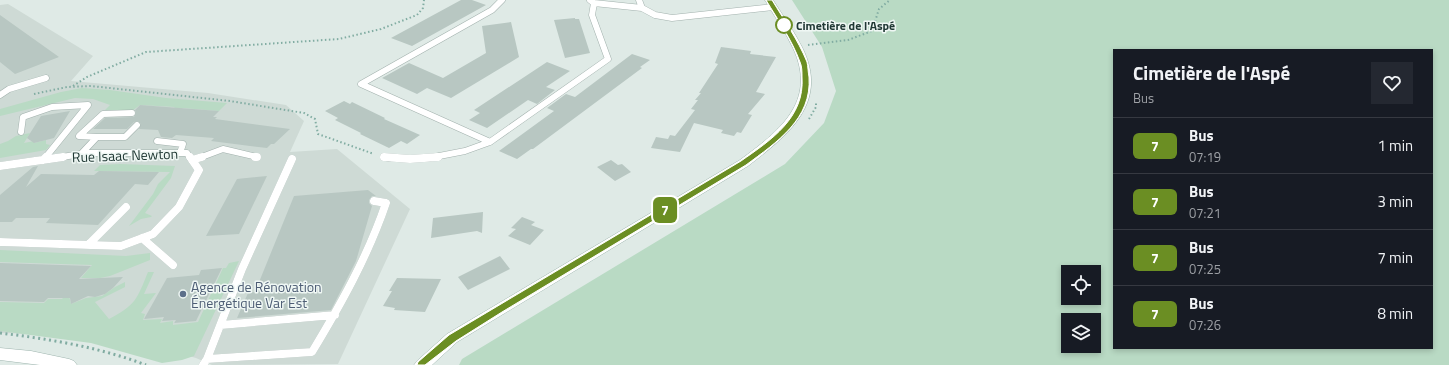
<!DOCTYPE html>
<html lang="fr">
<meta charset="utf-8">
<style>
:root{--surface:#171b24;--page:#242831;--text:#f1f3f6;--muted:#9ea1a6;--line:#363941}
body{margin:0;font-family:"Titillium Web",sans-serif;background:var(--page);color:var(--text);height:100vh;display:flex;flex-direction:column;font-size:15px;white-space:nowrap}
*{box-sizing:border-box;margin:0}
p{font-size:13px;color:var(--muted)}
.icon{flex:none;width:22px;height:22px;fill:none;stroke:currentColor;stroke-width:2;stroke-linecap:round;stroke-linejoin:round}
.map{position:relative;flex:1;overflow:hidden}
.panel{position:absolute;left:1113px;top:49px;width:320px;height:300px;display:flex;flex-direction:column;background:var(--surface);border-radius:0px;box-shadow:0 2px 6px #0003}
.panel>*{flex:none}
.badge{padding:0 8px;border-radius:6px;font-size:14px;line-height:26px}
.fabs{position:absolute;left:1061px;top:265px;display:grid;gap:8px}
.fabs a{display:grid;place-items:center;width:40px;height:40px;border-radius:0px;background:var(--surface);box-shadow:0 2px 6px #0003;font-size:20px}
.map>.badge{position:absolute;translate:-50% -50%;box-shadow:0 0 0 2px #fff}
.round{display:grid;place-items:center;flex:none;width:42px;height:42px;border-radius:0px;background:var(--page)}
.summary{display:flex;align-items:center;justify-content:space-between;height:68px;padding:0 20px}
h1{font-size:19px;font-weight:700;line-height:30px}
ul{padding:0;list-style:none}
li{display:flex;align-items:center;gap:12px;height:56px;padding:0 20px;border-top:1px solid var(--line)}
li div{flex:1}
li b{display:block;font-size:15px}
li em{font-style:normal}
li .badge{min-width:44px;font-weight:700;text-align:center}
.map>svg:first-child{display:block}
.built{fill:#cedad5}
.green{fill:#b9dac4;fill-rule:evenodd}
.building{fill:#b8c7c2}
.lines{fill:none;stroke-linecap:round;stroke-linejoin:round}
.service-far1-casing{stroke:#a2b1ad;stroke-width:7}
.service-casing{stroke:#a2b1ad;stroke-width:8}
.secondary-casing{stroke:#9fb5af;stroke-width:1}
.path-far1{stroke:#81aca2;stroke-width:2;stroke-dasharray:1.5 2.5;stroke-linecap:butt}
.path{stroke:#81aca2;stroke-width:3;stroke-dasharray:2 3.5;stroke-linecap:butt}
.service-far1{stroke:#fff;stroke-width:6}
.service{stroke:#fff;stroke-width:8}
.secondary{fill:#fff;fill-rule:evenodd}
.line{fill:#6b8e23;stroke:#fff}
.stop-dot{fill:#fff;stroke:#6b8e23;stroke-width:2}
.service-dot{fill:#5c6f8a;stroke:#eff7f4;stroke-width:1.5}
.labels{text-anchor:middle;dominant-baseline:central;stroke-width:3;stroke-linejoin:round;paint-order:stroke}
.far-stop-label{font-size:12px;font-weight:bold;fill:#213935;stroke:#eff7f4;text-anchor:start}
.street-label{font-size:14px;fill:#213935;stroke:#eff7f4}
.service-label{font-size:14px;fill:#4e5e75;stroke:#eff7f4;text-anchor:start}
</style>
<div class="map">
<svg width="1449" height="365" viewBox="0 0 1449 365">
<rect width="100%" height="100%" fill="#dfeae6"/>
<path class="built" d="M8,4L93,56L71,81L208,93L286,105L304,121L290,152L337,149L410,209L338,364L212,365L196,358L115,336L0,333V5Z"/>
<path class="green" d="M792,0H1449V365H459L462,359L785,164L824,123L836,91L822,47ZM1114,50H1432V348H1114ZM1068,272H1094V298H1068ZM1068,320H1094V346H1068Z
M82,88L110,90L166,98L227,103L219,111L183,108L169,119L161,118L175,107L140,105L132,111L105,110L110,105L93,99L75,98L0,116V109L61,92Z
M30,133L24,143L34,141V143L46,140V144L50,145L46,150L0,158V144L8,141L16,136Z
M120,164L175,166L171,178L145,213L152,216L151,217L141,219L129,226L153,194L158,184L170,172L94,171L100,165Z
M0,250L126,256L150,253V260L110,276L100,278H81L92,265L0,262Z
M239,261L194,356L182,360L162,363L91,343L0,331V302L44,303L48,299H62L73,287L69,296L71,304L86,298L102,296L115,287L125,282V287L95,302L109,319C136,305 137,299 148,272H154L144,294L156,293L141,313L145,314L143,320L162,319L160,323L173,321V325L198,322L223,268H226L229,263Z"/>
<path class="building" d="M461,0H472L486,5L412,46L391,38Z
M0,15L59,57L15,74L0,62Z
M575,18V19H579L590,53L565,58L554,20Z
M511,22L519,57L451,98L427,88L417,94L382,78L409,63L443,78L486,53L482,26Z
M721,47L751,51L750,54L776,57L756,92L765,94L748,114L752,115L741,133L737,132L734,136L721,133L723,130L694,123L680,152L651,148L656,137L668,139L670,135L675,136L695,110L691,109L698,100H695L701,93H699L718,64L715,63Z
M632,54L650,60L640,67L642,68L533,149H531L517,159L499,151L554,111L547,108L566,94L575,97Z
M547,62L570,71L546,87L555,90L537,104L528,100L487,128L469,120L480,113L474,110Z
M344,101L350,104L352,102L385,118L384,119L420,135L407,144L401,141L389,148L360,134L361,133L335,120L338,118L325,111Z
M140,105L219,111L213,117H217L215,119L290,129L274,144H271L267,148L211,141L214,138L176,135L172,138L161,137L158,130L139,129L141,124L138,121L134,122L127,129H93L105,118L134,117L136,113L135,110Z
M70,111L54,138L34,143L27,138L41,116Z
M611,160L618,165L622,164L631,172L615,181L597,167Z
M38,166L26,187L41,174L94,175L99,171L159,172L148,185L135,184L98,225L46,223L50,218H16L12,222H0V195L33,167Z
M267,176L239,234L206,236L237,179Z
M368,190L376,196H372L369,200V203L372,206L356,261L331,310L237,318L248,293L255,292L294,196Z
M483,212L482,233L477,231L431,238L433,218Z
M522,217L535,222L531,225L544,230L530,245L508,236L516,229L511,228Z
M500,256L510,269L468,290L458,277Z
M0,263L91,266L79,279L123,277L113,288L105,294L95,297L88,296L71,304L70,298H48L44,302L0,301Z
M222,268L196,321L174,323L176,320L162,321L164,317L144,319L167,278L199,275L201,270Z
M397,278L441,279L425,312L394,310L395,308L383,306L392,291H389Z"/>
<g class="lines">
<defs>
<path id="service-far1" d="M590,0L594,3L642,8
M639,0L642,8L655,15L672,18L773,7
M0,95L9,89L46,78
M21,132L23,117L52,107L88,105L45,158
M97,137L79,136L103,114L132,113
M157,141L183,144L180,153
M490,142L608,59L592,15L594,3
M81,154L97,137H125L137,125
M384,157L389,158
M56,158L87,153H187L190,158
M199,158L223,149L257,157
M429,158L465,151L490,142L361,84L492,10L502,0"/>
<path id="service" d="M255,157H257
M384,157L410,159L438,157
M43,160L46,157
M192,160L202,157
M0,166L63,157
M142,238L173,265
M0,242L121,246L153,234L179,207L199,170L190,157
M88,245L126,207
M221,325L335,315
M207,359L242,269L292,159
M203,365L207,359L312,352C341,304 368,256 386,203L374,201"/>
<path id="secondary" d="M765,0H773C783,16 794,31 802,47C830,103 788,135 748,166L457,342L432,365H414L417,361L447,334L740,160C779,131 818,102 793,48C785,31 774,16 765,0Z
M0,348L31,351L69,359L74,361L77,365H40L0,360Z"/>
</defs>
<use href="#service-far1" class="service-far1-casing"/>
<use href="#service" class="service-casing"/>
<use href="#secondary" class="secondary-casing"/>
<path class="path-far1" d="M808,45L848,40L872,31L879,9L890,0
M73,86L87,77L146,52L339,39L381,29L417,15L423,8L424,0
M34,94L67,87L91,86L230,101L304,113L315,119L318,134L374,154
M809,119L816,107V103"/>
<path class="path" d="M0,333C49,339 99,347 146,365"/>
<use href="#service-far1" class="service-far1"/>
<use href="#service" class="service"/>
<use href="#secondary" class="secondary"/>
</g>
<path class="line" d="M766,0H772C784,20 798,40 807,62C808,66 808,72 809,77C812,119 777,142 746,165L502,312L456,341L425,365H417L418,362L449,335L741,161C771,140 805,118 802,77C802,72 802,66 800,62C792,40 778,20 766,0Z"/>
<circle class="stop-dot" cx="784" cy="25" r="8"/>
<circle class="service-dot" cx="183" cy="294" r="4"/>
<g class="labels">
<g class="far-stop-label">
<text x="796" y="25">Cimetière de l'Aspé</text>
</g>
<g class="street-label">
<text transform="translate(125 155) rotate(-2)">Rue Isaac Newton</text>
</g>
<g class="service-label">
<text x="191" y="286">Agence de Rénovation<tspan x="191" dy="16">Énergétique Var Est</tspan></text>
</g>
</g>
</svg>
<div class="fabs">
<a><svg class="icon" aria-label="locate" viewBox="0 0 24 24"><circle cx="12" cy="12" r="6"/><path d="M12 2v4M12 18v4M2 12h4M18 12h4"/></svg></a>
<a><svg class="icon" aria-label="layers" viewBox="0 0 24 24"><path d="M12 4l9 5-9 5-9-5zM3 14l9 5 9-5"/></svg></a>
</div>
<b class="badge" style="left:665px;top:210px;background:#6b8e23;color:#fff">7</b>
<section class="panel">
<div class="summary"><div><h1>Cimetière de l'Aspé</h1><p>Bus</p></div><a class="round"><svg class="icon" aria-label="heart" viewBox="0 0 24 24"><path d="M12 20l-8-8c-3-5 5-10 8-4 3-6 11-1 8 4z"/></svg></a></div>
<ul>
<li><span class="badge" style="background:#6b8e23;color:#fff">7</span><div><b>Bus</b><p>07:19</p></div><em>1 min</em></li>
<li><span class="badge" style="background:#6b8e23;color:#fff">7</span><div><b>Bus</b><p>07:21</p></div><em>3 min</em></li>
<li><span class="badge" style="background:#6b8e23;color:#fff">7</span><div><b>Bus</b><p>07:25</p></div><em>7 min</em></li>
<li><span class="badge" style="background:#6b8e23;color:#fff">7</span><div><b>Bus</b><p>07:26</p></div><em>8 min</em></li>
</ul>
</section>
</div>
